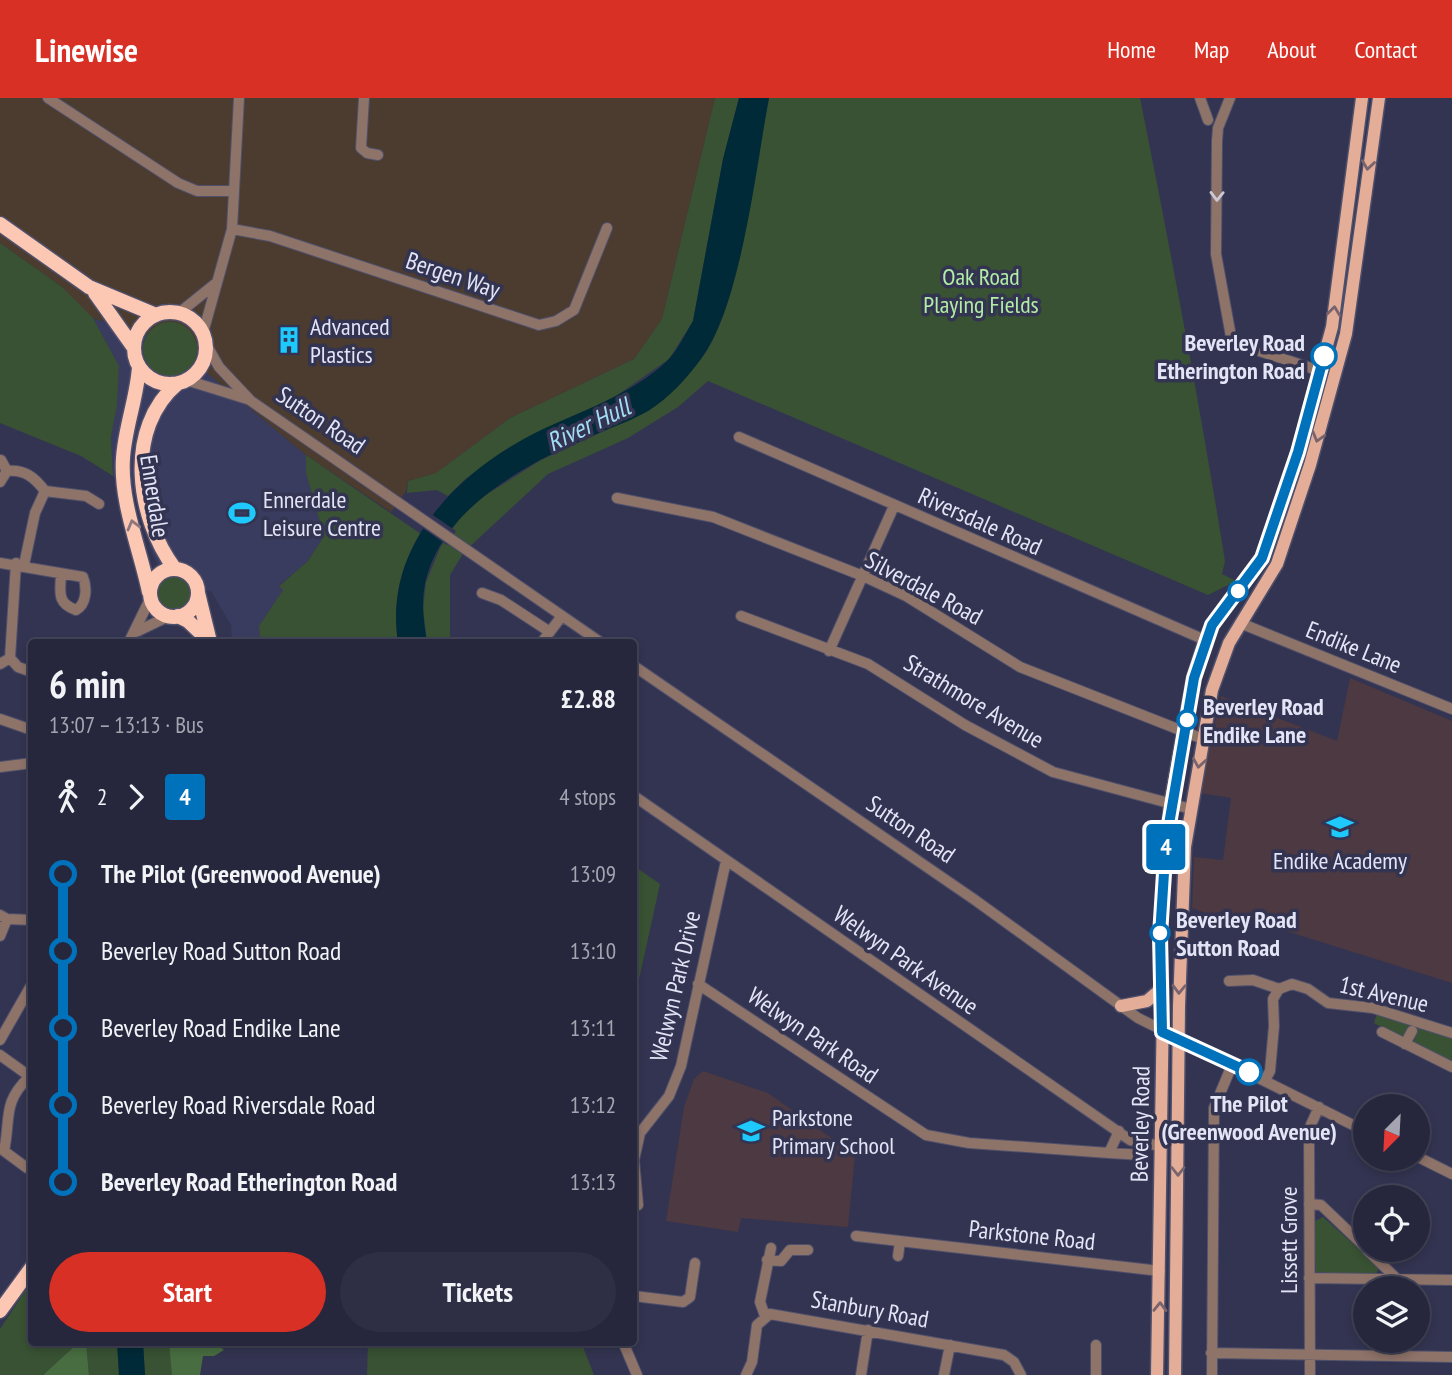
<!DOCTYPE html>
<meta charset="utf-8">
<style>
:root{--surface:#26273d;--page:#2e2f44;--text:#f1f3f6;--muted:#a4a5b0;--line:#424457;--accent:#d93025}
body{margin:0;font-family:"PT Sans Narrow",sans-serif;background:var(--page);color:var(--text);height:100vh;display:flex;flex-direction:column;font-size:26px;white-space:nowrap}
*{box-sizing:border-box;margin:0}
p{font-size:23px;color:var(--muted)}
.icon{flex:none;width:38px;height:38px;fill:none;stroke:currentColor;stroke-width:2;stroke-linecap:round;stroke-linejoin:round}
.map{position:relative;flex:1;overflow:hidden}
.drawer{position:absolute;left:28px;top:541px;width:609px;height:707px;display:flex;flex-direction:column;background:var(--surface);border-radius:7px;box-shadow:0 4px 10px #0003,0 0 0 2px var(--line)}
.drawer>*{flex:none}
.badge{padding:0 14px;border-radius:5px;font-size:24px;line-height:46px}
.needle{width:46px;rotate:204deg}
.fabs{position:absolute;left:1353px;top:996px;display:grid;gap:14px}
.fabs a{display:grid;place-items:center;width:77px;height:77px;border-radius:50%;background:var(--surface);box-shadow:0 4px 10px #0003,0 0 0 2px var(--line);font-size:35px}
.map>.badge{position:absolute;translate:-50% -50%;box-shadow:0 0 0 4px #fff}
.legs{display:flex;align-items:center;gap:10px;height:77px;padding:0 21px;font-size:23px}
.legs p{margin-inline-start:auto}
.summary{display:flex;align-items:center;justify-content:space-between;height:119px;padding:0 21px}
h1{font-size:38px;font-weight:600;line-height:52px}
.cta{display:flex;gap:14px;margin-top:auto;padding:14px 21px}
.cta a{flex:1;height:80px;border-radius:42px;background:var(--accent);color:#fff;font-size:28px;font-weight:600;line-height:80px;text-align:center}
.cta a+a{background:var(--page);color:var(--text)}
ul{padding:0 21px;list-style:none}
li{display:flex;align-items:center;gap:24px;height:77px;font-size:26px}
li i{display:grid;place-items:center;width:10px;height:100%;margin:0 9px;background:currentColor}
li i::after{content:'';width:18px;height:18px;margin:-9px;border:5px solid;border-radius:50%;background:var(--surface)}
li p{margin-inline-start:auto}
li:first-child i{background:linear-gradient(#0000 50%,currentColor 0)}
li:last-child i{background:linear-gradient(currentColor 50%,#0000 0)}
header{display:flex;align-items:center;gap:42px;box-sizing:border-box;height:98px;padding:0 35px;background:var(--accent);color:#fff}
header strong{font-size:33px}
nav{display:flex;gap:38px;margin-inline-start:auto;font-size:24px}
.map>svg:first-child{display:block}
.built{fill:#3a3c5f}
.industrial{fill:#4b3c2f}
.education{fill:#4c3941}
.green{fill:#395233}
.forest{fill:#486d40}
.water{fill:#012a38}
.pier{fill:#333451}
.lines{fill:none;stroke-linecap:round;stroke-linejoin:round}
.minor-casing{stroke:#4f506c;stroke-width:12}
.major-casing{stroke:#4f506c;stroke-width:15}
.highway-casing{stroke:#4f506c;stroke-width:17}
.minor{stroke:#8e7369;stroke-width:10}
.major{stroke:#e3ad98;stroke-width:12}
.highway{stroke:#fcc8b3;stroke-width:14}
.oneway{stroke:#79646d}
.oneway2{stroke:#cec8d4}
.oneway3{stroke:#8d777d}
.line-1-casing{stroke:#fff;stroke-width:16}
.line-1{stroke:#0072bc;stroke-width:10}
.stop-1-dot{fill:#fff;stroke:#0072bc;stroke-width:3.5}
.labels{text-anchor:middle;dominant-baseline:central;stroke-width:7;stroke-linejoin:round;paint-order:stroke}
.street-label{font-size:24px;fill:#e3e5f7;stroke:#333451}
.park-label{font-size:24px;fill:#b2eca5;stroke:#333451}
.poi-label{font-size:24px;fill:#e3e5f7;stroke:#333451;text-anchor:start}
.stop-label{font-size:24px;font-weight:bold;fill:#e3e5f7;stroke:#333451;text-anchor:start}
.water-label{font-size:26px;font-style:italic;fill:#a3ddf5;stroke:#333451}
</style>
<header>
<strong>Linewise</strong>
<nav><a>Home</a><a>Map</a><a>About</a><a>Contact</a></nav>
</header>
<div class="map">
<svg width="1452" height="1277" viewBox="0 0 1452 1277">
<rect width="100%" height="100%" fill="#333451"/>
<path class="built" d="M93,220L148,237L145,241L158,275L170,278L188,271L194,264L306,357V375L324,438L308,463L279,487L284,491L259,528L260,544H232L231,527L211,493L191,492L185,482L177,477L164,479L152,455L132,388L113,378L111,339L117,308L119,268Z"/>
<path class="industrial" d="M0,0H715L662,221L634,261L510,320L436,375L408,383L406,393L391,414L306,357L194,264L197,255L167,224L154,229L148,237L93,220L62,189L0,145Z"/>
<path class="education" d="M1350,580L1452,623V885L1222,813L1211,817L1192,810L1194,759L1223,762L1231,700L1199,695L1221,598L1337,643Z
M703,973L768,995L855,1057L848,1129L741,1120L738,1134L666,1123L684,1009L694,981Z"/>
<path class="green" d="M715,0H739L723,61L693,223L669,261L616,298L511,349L464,382L448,398L437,392L407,395L408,383L436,375L510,320L634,261L662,221Z
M769,0H1140C1171,154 1200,308 1225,463L1222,476L1236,483L1208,497L708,283L678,309L628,340L548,376L464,454L450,477V544H427L423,511L426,484L440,450L459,421L481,400L541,362L650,312L731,190Z
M0,145L62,189L93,220L119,268L117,308L111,339L113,378L81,358L0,325Z
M143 251a27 27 0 1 1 54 0a27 27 0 1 1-54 0Z
M306,357L421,436C400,466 392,507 398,544H260L259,528L283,492L279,488L308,463L324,438L306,375Z
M157 494a17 17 0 1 1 34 0a17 17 0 1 1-34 0Z
M634,768L660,786L634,904Z
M1377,915L1410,926L1406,936L1400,939L1374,925Z
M1418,930L1452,940V965L1413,946Z
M1323,1119L1379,1169L1376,1177L1316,1174L1313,1124Z
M31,1184L32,1244H79L43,1277H0V1231Z
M86,1244H117L119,1277H89Z
M143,1244H171L176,1277H145Z
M368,1244H581L594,1277H367Z"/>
<path class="forest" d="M79,1244H86L89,1277H43Z
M169,1244H214L224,1252L214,1258H203L200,1277H172Z"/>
<path class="water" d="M739,0H769C756,69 741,208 701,261C687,280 668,301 648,313C631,323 612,329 594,337C528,365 442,408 425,486C421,506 424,525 427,544H398C383,448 457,374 537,334C581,313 631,297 667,263C678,252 685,236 693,223L723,61Z
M117,1244H143L145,1277H119Z"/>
<path class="pier" d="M430,415L456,433L447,447L421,429Z"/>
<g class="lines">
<defs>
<path id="minor" d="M48,0L178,85L197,93H234
M364,0L361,50L367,55L378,57
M1200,0L1208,22
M1230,0L1218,30L1217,43L1216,156L1232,244L1320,273
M232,131L270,138L539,227L556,223L574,212L607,130
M179,215L215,186
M203,235L232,131L239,0
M206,246L219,269L251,303L600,544
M186,282L247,301
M739,339L1205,542
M7,373C25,371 35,380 45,393L86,398L99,406
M0,384L7,373L1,362
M617,400L713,419L863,478L906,498L1020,569L1203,641
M0,465L83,479C87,489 87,506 76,512C57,505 60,495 61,477
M16,465L10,560L18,569L32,574
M24,467L35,415L45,393
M482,495L501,502L550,534
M741,518L868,566L965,627L1053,674L1191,711
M1240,525L1452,611
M138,533L169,518
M129,544L150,501
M542,544L562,518
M829,553L894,408
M0,566L10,560
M634,568L975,802L1138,920L1365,1033
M0,621L32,632
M0,669L32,665
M634,698L1130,1042L1160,1048
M0,817L7,821L32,822
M0,838L7,821
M1229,883L1253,882L1279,891
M698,886L926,1037L969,1045L1109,1055L1119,1033
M1382,934L1452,969
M0,942L32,886
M1405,946L1412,933
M0,957L32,980
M1265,982L1270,973L1274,928L1273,901L1279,891L1292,886L1308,891L1328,905L1373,910L1452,935
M1109,1055L1143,1057
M1418,1059L1452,1076
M27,1070L4,1053C11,1020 2,1005 29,979
M1309,1106L1321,1107L1365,1149
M638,1107L634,1062L640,1035L669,998L681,968L726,763
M856,1138L1160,1173
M1367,1152L1397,1181
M898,1158L900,1143
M767,1162L781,1163L790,1152H808
M1309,1180L1452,1182
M634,1198L683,1204L690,1199L695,1165
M765,1218L760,1204L771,1150
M623,1244L637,1277
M1211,1255L1452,1259
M746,1277L752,1264L757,1227L770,1216L1004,1257L1014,1264L1021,1277
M861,1277L868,1232
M944,1277L950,1247
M1096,1277V1247
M1212,1277L1214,1010L1232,967
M1310,1277L1309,1031L1319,1009"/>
<path id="major" d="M1121,908L1147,903L1162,890
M1157,1277L1163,907L1160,837L1170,707L1193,580L1205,542L1212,527L1262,460L1298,354L1332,229L1362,0
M1175,1277L1179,908L1185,749L1212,592L1229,545L1277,466L1310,367L1346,236L1379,0"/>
<path id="highway" d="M0,126L89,189L156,217
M95,195L134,250
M134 250a36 36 0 1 1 72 0a36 36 0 1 1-72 0Z
M139,269C137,300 125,329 123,360C120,404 140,451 149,494
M150 495a24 24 0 1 1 48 0a24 24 0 1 1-48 0Z
M175,471C136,419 124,330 178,285
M198,495L210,544
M178,518L188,523L209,543
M0,1213L32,1169"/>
</defs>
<use href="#minor" class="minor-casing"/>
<use href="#major" class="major-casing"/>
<use href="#highway" class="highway-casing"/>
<use href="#minor" class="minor"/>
<use href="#major" class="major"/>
<use href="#highway" class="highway"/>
</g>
<defs><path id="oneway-chevron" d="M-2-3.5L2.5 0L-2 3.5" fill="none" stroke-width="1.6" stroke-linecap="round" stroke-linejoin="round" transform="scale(1.75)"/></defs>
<g class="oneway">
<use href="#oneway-chevron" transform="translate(1368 67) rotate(98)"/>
<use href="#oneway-chevron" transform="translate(1334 213) rotate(-83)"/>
<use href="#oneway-chevron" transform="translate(1318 339) rotate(106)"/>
<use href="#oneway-chevron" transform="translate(1199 665) rotate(99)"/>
<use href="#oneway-chevron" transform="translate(1179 891) rotate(92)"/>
<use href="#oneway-chevron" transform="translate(1178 1073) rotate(90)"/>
<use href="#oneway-chevron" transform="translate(1160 1209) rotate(-89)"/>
</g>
<use class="oneway2" href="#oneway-chevron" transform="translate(1217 98) rotate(91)"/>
<use class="oneway3" href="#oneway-chevron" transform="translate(133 427) rotate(-105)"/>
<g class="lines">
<defs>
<path id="line-1" d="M1249,974L1162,934L1160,837L1166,744L1194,580L1212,527L1262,460L1298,354L1324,258"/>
</defs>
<use href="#line-1" class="line-1-casing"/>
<use href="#line-1" class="line-1"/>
</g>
<defs>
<symbol id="building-bare" viewBox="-9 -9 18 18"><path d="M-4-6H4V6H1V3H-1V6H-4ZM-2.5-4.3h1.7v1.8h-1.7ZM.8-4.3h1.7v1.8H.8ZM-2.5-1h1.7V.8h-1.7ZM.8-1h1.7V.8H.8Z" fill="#1ec9fd" stroke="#333451" stroke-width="2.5" paint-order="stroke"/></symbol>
<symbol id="stadium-bare" viewBox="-9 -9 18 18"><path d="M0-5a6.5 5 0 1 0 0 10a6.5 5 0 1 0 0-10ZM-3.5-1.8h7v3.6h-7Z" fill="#1ec9fd" stroke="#333451" stroke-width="2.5" paint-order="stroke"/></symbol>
<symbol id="school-bare" viewBox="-9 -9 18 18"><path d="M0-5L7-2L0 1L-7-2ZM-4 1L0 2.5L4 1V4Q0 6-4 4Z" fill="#1ec9fd" stroke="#333451" stroke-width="2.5" paint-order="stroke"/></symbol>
</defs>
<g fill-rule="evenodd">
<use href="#building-bare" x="270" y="223" width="38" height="38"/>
<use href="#stadium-bare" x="223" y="396" width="38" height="38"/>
<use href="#school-bare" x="1321" y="710" width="38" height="38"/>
<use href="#school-bare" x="732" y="1014" width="38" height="38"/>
</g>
<g class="stop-1-dot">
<circle cx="1324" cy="258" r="12"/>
<circle cx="1238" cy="493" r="9"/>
<circle cx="1187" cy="622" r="9"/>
<circle cx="1160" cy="835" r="9"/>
<circle cx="1249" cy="974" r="12"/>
</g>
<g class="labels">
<g class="street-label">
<text transform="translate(453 177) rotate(19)">Bergen Way</text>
<text transform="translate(321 322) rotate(34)">Sutton Road</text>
<text transform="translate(155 398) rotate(81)">Ennerdale</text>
<text transform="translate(980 423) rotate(24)">Riversdale Road</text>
<text transform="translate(924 490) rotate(28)">Silverdale Road</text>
<text transform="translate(1354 549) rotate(22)">Endike Lane</text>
<text transform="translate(974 603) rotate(31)">Strathmore Avenue</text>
<text transform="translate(911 731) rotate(34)">Sutton Road</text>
<text transform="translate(906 862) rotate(35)">Welwyn Park Avenue</text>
<text transform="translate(675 888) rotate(-77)">Welwyn Park Drive</text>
<text transform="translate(1384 896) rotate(13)">1st Avenue</text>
<text transform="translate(813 937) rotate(34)">Welwyn Park Road</text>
<text transform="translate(1140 1026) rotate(-89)">Beverley Road</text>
<text transform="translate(1032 1137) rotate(6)">Parkstone Road</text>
<text transform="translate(1288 1142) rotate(-90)">Lissett Grove</text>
<text transform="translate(870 1211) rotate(10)">Stanbury Road</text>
</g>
<g class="park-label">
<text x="981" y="178">Oak Road<tspan x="981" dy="28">Playing Fields</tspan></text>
</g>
<g class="poi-label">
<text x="310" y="228">Advanced<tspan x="310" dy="28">Plastics</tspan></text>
<text x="263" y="401">Ennerdale<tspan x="263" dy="28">Leisure Centre</tspan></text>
<text x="1340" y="762" text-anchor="middle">Endike Academy</text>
<text x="772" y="1019">Parkstone<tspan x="772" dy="28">Primary School</tspan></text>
</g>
<g class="stop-label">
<text x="1305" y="244" text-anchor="end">Beverley Road<tspan x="1305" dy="28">Etherington Road</tspan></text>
<text x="1203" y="608">Beverley Road<tspan x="1203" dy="28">Endike Lane</tspan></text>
<text x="1176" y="821">Beverley Road<tspan x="1176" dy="28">Sutton Road</tspan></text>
<text x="1249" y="1005" text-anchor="middle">The Pilot<tspan x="1249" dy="28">(Greenwood Avenue)</tspan></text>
</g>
<g class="water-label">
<text transform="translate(588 326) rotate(-26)">River Hull</text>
</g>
</g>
</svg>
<div class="fabs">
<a><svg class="needle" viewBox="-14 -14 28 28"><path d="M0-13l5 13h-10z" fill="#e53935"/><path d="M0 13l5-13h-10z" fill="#a4a5b0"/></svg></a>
<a><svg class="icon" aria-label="locate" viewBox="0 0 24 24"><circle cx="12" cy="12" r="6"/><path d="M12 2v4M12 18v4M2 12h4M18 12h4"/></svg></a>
<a><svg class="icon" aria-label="layers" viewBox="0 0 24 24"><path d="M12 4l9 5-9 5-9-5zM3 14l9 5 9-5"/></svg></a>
</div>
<b class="badge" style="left:1166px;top:749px;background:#0072bc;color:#fff">4</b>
<section class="drawer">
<div class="summary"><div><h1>6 min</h1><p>13:07 – 13:13 · Bus</p></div><b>£2.88</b></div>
<div class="legs"><svg class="icon" aria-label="walk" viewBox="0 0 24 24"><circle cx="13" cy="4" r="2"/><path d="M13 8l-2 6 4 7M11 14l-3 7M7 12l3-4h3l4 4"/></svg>2<svg class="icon" aria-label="forward" viewBox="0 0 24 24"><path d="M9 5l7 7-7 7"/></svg><b class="badge" style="background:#0072bc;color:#fff">4</b><p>4 stops</p></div>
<ul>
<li><i style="color:#0072bc"></i><b>The Pilot (Greenwood Avenue)</b><p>13:09</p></li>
<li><i style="color:#0072bc"></i><span>Beverley Road Sutton Road</span><p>13:10</p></li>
<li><i style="color:#0072bc"></i><span>Beverley Road Endike Lane</span><p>13:11</p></li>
<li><i style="color:#0072bc"></i><span>Beverley Road Riversdale Road</span><p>13:12</p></li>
<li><i style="color:#0072bc"></i><b>Beverley Road Etherington Road</b><p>13:13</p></li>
</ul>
<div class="cta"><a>Start</a><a>Tickets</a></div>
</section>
</div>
